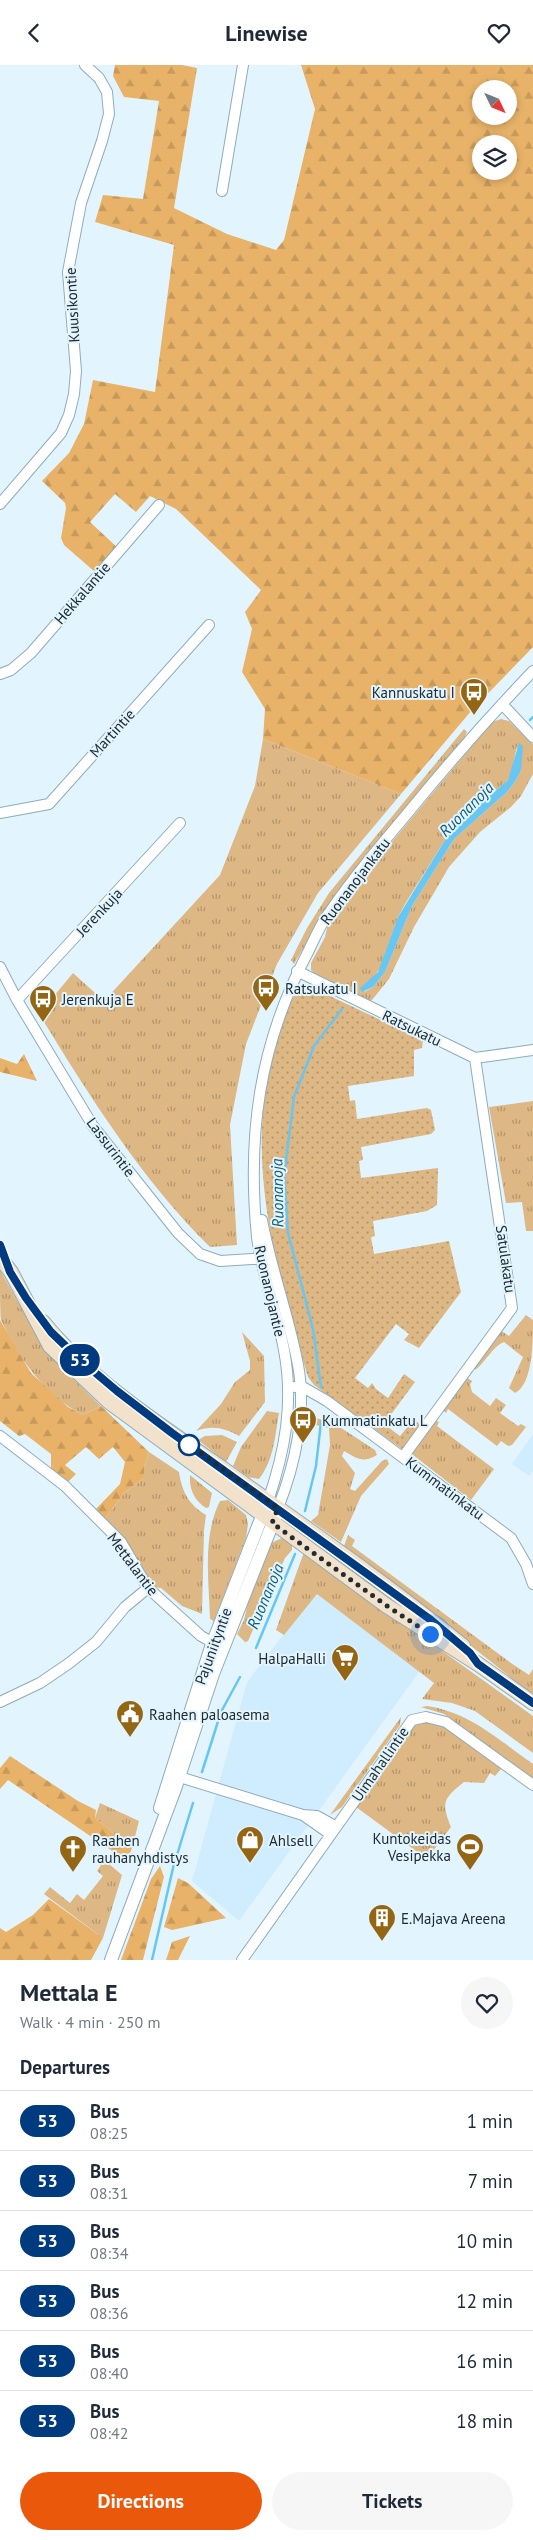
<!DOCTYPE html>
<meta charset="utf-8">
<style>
:root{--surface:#fff;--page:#f6f6f7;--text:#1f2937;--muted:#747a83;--line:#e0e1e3;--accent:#ea580c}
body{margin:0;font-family:"PT Sans",sans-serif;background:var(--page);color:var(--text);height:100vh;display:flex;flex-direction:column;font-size:19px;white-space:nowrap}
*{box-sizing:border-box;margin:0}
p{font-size:16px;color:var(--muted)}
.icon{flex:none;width:28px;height:28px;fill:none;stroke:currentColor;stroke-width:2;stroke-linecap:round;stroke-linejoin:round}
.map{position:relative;height:1895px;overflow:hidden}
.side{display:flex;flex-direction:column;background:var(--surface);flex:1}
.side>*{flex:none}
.badge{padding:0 10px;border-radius:16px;font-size:18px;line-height:32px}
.needle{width:32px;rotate:133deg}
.buttons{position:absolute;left:472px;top:15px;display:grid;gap:10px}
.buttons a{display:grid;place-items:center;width:45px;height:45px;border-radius:50%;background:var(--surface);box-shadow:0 2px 8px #0003;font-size:25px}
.you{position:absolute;width:25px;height:25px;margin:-12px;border:4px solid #fff;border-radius:50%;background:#1a73e8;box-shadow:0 0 0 8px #1a73e833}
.map>.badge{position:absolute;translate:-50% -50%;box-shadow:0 0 0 2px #fff}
h2{padding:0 20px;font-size:19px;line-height:45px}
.round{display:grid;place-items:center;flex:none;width:52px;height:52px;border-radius:26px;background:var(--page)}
.overview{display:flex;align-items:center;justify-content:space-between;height:85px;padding:0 20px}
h1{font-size:24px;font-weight:700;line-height:38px}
.primary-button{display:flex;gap:10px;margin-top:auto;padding:10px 20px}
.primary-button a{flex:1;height:58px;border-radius:30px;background:var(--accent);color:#fff;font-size:20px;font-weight:700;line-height:58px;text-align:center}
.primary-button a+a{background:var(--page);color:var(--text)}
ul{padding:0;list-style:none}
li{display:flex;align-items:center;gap:15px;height:60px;padding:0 20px;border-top:1px solid var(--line)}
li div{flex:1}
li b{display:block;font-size:19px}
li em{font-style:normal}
li .badge{min-width:55px;font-weight:700;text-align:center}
header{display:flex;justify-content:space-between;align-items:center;height:65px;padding:0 20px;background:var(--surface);font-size:22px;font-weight:700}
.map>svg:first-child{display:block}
.built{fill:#cfedfe}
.grass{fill:url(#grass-tufts);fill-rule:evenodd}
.forest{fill:url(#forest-firs);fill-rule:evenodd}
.park{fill:url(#park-dots)}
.water{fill:#68c6f3}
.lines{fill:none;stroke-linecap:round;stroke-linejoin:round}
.stream{stroke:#68c6f3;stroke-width:2.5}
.minor-casing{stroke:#8eacbb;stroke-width:12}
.tertiary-casing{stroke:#8eacbb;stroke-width:14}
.secondary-casing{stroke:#8eacbb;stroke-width:16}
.minor{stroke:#fff;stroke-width:10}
.tertiary{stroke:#fff;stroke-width:12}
.secondary{stroke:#f2e2cc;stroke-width:14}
.line-casing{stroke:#fff;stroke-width:11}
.line{stroke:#003b80;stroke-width:8}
.walk{stroke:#202b32;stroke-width:5;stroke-dasharray:0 9}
.stop-dot{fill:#fff;stroke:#003b80;stroke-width:2.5}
.labels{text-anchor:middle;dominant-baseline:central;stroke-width:4;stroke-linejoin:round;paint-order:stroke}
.street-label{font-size:15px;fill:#202b32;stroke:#e2f5ff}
.poi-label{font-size:15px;fill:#202b32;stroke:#e2f5ff;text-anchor:start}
.water-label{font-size:16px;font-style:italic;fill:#115c7a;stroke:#e2f5ff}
</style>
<header><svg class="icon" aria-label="back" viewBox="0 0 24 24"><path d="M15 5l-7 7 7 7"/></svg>Linewise<svg class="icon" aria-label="heart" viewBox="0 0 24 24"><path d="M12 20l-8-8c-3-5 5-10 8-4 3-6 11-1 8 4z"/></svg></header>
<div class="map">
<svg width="533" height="1895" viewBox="0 0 533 1895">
<defs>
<pattern id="grass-tufts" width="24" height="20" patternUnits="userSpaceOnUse" patternTransform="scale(1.25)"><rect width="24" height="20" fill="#ddb784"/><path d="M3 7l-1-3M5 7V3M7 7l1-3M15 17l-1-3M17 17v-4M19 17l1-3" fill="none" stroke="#b3956d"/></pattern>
<pattern id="forest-firs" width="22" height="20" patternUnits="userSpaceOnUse" patternTransform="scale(1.25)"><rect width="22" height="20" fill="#e8b369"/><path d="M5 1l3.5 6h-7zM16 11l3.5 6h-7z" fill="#c79a5c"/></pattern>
<pattern id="park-dots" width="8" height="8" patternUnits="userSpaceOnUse" patternTransform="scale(1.25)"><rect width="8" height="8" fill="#ddb784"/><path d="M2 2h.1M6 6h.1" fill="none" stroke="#b3956d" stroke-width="1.8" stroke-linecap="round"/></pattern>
</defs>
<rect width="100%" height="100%" fill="#e2f5ff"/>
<path class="built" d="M533,1369V1406L529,1411L512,1399Z
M317,1526L422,1603L239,1856L192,1816L247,1617Z"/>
<path class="grass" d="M501,654L509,656L533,679V709L521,731L511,742L480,767L449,802L414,862L389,914L372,935L369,936L315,909L311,905V898L325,872L328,859L345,833L492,657ZM517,681L521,705L516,715L507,727L454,774L412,841L385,907L373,922L364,927L380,903L398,852L405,839L445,775L469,749L508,715L512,705Z
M464,664L467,667L463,676L334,831L294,899L291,895L307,863L329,828Z
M263,674L401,729L318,828L277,899L246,979L230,1060L237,1180L210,1182C141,1114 89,1030 39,949L73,908L104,936L220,810L255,721Z
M533,1036V1166H526L522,1137L506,1138L489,1042Z
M0,1205L38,1273L66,1307L101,1341L83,1350C44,1330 19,1293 1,1255C0,1247 0,1216 0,1205Z
M526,1250L533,1255C533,1277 533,1319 515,1328L509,1323L523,1292L504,1277C493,1281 485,1298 475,1305V1298L500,1265L509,1271Z
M242,1267L264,1291L265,1337L239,1371C224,1363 213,1360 196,1366L221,1339L235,1317L250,1305V1296Z
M466,1312L472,1316L470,1319L472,1327L490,1341L496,1333L506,1340L500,1348L518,1361L521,1359L526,1362L512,1380L508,1381L501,1376L497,1381L448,1344L446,1348L442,1344Z
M267,1346L279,1348C275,1371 274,1395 259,1414L248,1412L233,1401L241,1382Z
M311,1352L332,1357L375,1385L377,1390C362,1399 357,1393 344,1386L342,1391L355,1408L350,1424L355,1426L382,1396L387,1394L389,1399L361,1431L341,1477L311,1456L318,1450L330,1380L329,1363L307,1358Z
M434,1355L439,1357L437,1361L494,1404L471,1435L413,1390L412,1384Z
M222,1370L237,1377L226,1397L198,1375L205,1371Z
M149,1387L179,1407C182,1427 189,1440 206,1450L204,1465L202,1549L182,1541L161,1523L152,1522L105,1454L124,1428L144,1413V1401Z
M190,1410L212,1428L209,1442L206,1443C194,1435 189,1424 190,1410Z
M228,1435L246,1450L248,1459L246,1473L214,1556L210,1554C209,1516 202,1471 220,1436Z
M348,1470L355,1475L352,1481L511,1598L529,1610L533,1604V1630L344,1481Z
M282,1473L292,1478V1485L285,1493L248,1576L245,1577L237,1569L244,1555L252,1521L271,1478Z
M304,1487L533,1651V1688L475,1646L452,1638L422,1634L434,1618L317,1529L284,1570L276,1565Z
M427,1641C469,1647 499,1675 533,1699V1714L444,1649L421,1642Z
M401,1652L400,1660L342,1742L330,1750Z
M420,1657C452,1658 477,1685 501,1704L495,1711L490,1708L484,1718L464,1717C443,1734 441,1737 451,1762L427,1794L356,1742L411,1663Z
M100,1738L139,1756L132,1783L95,1753Z
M102,1793L122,1810L103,1873L44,1829L50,1822L70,1838L77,1829L84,1835L103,1811L97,1806L101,1800L97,1797Z"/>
<path class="forest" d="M115,0H182L197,3L174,143L227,169L276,185L284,175L315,44L301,0H533V582L472,645L401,729L263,674L265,644L242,607L252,564L245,547L261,525L176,444L150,431L136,447L115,429L90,457L120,485L95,507L64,480L61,473L66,443L65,438L42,416L69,388L84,359L93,315L155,327L174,180L95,157L103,130L143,134L159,36L124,32L113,11ZM481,24H509V51H481ZM481,79H509V106H481Z
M24,989L37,1016L0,1007V993L17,999Z
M0,1255L31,1308L68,1342L83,1350L101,1341L149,1387L144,1401V1413L124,1428L105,1454L95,1445L120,1419L125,1397L113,1382L99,1394L86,1382L65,1400L76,1409L68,1417L51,1403V1389L25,1369L19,1371L0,1356Z
M10,1691L78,1736L96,1745L95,1753L132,1783L127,1796L8,1715L0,1724V1703Z
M160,1801L164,1812L143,1895H121L151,1814Z
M178,1813L188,1818L226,1853L172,1865L164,1862Z
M49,1834L103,1873L91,1895H0V1863L6,1867L33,1850Z
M190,1871L178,1895H166L172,1877Z"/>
<path class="park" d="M304,921L313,923L423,975L422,983L414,985V1011L348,1021L350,1036L355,1035L357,1054L427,1043L431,1045L435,1065L431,1069L361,1082L363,1095L359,1096L361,1113L438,1103L437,1140L427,1146L373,1156L375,1171L371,1172L374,1189L449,1176L461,1227L419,1283L404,1275L409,1269L396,1259L355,1313L368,1323L372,1318L376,1324L388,1333L404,1309L415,1317L384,1359L400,1371L414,1354L420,1360L402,1384L314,1320L308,1312C275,1202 239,1081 280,967C285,952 290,931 304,921Z"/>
<path class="water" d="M519,678L523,681L521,705L516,715L507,727L454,774L412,841L385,907L373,922L362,927L360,923L378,907L398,852L445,775L469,749L508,715Z"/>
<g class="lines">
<path class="stream" d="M530,655L533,652
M321,1322L313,1264L288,1168L284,1111L294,1032L314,981L342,944
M305,1446L316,1401L321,1357
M256,1583L295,1489
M202,1707L221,1647L240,1612
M152,1895L173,1803L193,1738"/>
<defs>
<path id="minor" d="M222,126L243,0
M0,439L61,368L69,350L74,329L76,306L68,207L81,138L102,76L109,49L107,27L99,13L85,0
M0,609L11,605L31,588L159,440
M502,639L533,672
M0,748L49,739L209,560
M0,902L17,935L93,1061L178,1168L200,1189L220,1196L270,1193
M297,906L475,993L533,985
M17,935L180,758
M262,1155C271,1204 289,1251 298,1300C307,1347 295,1400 278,1443
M295,1322L301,1321L327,1336L511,1473L526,1499L533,1519
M0,1371L65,1421L121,1477L148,1523L201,1571L219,1581
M403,1392L512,1243L475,993
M268,1436C285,1386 294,1338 284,1285C277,1247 262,1211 257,1172C247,1070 259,980 307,889C314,875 320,860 329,848C353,813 380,781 407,749C447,700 489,652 533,606
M0,1637L40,1618L68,1599L96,1577L125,1542L148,1523
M173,1710L303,1750L317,1751L335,1761
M303,1750L330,1769
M242,1895L412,1655L426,1652L446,1657L533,1720"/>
<path id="tertiary" d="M160,1743L211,1582L266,1441
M111,1895L175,1724L213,1609L276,1450"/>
<path id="secondary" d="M0,1193L11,1207L50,1281L108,1336L387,1541L478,1599L533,1638
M43,1257C90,1315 161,1361 222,1403C303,1461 386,1518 463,1581"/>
</defs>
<use href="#minor" class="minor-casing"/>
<use href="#tertiary" class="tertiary-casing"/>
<use href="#secondary" class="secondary-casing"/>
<use href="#minor" class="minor"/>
<use href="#tertiary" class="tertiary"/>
<use href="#secondary" class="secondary"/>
</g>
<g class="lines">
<defs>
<path id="line" d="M0,1180L10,1207L26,1233L51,1267L78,1293L117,1326L172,1368L431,1555L470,1588L478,1599L533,1638"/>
</defs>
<use href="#line" class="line-casing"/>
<use href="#line" class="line"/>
<path class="walk" d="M189,1380L188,1379L278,1443L272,1458L387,1541L430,1569"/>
</g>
<defs>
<symbol id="bus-pin" viewBox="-11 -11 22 30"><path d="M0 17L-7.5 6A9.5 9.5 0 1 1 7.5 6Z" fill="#946513" stroke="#e2f5ff"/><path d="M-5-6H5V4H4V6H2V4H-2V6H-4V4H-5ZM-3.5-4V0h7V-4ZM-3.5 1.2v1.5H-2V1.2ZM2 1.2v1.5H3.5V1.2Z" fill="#fff"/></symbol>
<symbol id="supermarket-pin" viewBox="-11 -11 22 30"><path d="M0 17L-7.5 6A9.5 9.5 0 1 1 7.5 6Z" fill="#946513" stroke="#e2f5ff"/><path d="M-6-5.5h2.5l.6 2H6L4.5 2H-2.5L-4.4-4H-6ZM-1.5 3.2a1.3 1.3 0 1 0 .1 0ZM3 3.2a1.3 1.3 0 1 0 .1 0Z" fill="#fff"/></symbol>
<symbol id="civic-pin" viewBox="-11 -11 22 30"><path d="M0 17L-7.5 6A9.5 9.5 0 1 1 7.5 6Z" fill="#946513" stroke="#e2f5ff"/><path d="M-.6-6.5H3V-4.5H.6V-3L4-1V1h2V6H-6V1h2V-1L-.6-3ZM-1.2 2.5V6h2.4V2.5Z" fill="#fff"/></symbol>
<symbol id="shop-pin" viewBox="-11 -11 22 30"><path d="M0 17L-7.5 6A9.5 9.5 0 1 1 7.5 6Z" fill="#946513" stroke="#e2f5ff"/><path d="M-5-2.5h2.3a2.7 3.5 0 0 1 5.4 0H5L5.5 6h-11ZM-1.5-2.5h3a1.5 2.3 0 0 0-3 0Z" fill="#fff"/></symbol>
<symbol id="stadium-pin" viewBox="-11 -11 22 30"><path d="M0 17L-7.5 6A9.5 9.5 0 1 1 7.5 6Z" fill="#946513" stroke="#e2f5ff"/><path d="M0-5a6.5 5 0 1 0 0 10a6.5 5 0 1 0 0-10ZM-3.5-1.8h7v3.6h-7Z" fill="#fff"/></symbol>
<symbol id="church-pin" viewBox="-11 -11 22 30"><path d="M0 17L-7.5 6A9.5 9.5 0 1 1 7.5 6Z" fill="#946513" stroke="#e2f5ff"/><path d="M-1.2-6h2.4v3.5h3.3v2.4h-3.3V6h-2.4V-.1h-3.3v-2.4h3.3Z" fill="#fff"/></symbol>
<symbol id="building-pin" viewBox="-11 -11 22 30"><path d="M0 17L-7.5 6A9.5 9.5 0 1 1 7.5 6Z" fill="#946513" stroke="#e2f5ff"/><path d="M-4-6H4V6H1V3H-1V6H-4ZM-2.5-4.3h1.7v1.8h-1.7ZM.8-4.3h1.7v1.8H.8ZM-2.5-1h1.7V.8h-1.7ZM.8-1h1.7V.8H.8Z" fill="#fff"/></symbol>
</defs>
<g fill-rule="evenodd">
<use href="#bus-pin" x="458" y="611" width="32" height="43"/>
<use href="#bus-pin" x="250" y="907" width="32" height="43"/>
<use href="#bus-pin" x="27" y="918" width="32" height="43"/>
<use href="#bus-pin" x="287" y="1339" width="32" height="43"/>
<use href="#supermarket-pin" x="329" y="1577" width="32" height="43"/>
<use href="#civic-pin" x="114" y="1633" width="32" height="43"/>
<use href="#shop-pin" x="234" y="1759" width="32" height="43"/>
<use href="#stadium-pin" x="454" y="1766" width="32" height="43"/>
<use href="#church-pin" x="57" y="1768" width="32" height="43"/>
<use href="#building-pin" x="366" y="1837" width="32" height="43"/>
</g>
<circle class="stop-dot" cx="189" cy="1380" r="10"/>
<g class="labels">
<g class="street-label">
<text transform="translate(72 240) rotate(-93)">Kuusikontie</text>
<text transform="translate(82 528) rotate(-49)">Hekkalantie</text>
<text transform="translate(112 668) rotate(-48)">Martintie</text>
<text transform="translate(355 816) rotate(-53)">Ruonanojankatu</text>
<text transform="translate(99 847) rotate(-47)">Jerenkuja</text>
<text transform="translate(412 963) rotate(26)">Ratsukatu</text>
<text transform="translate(111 1082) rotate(53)">Lassurintie</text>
<text transform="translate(506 1194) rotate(82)">Satulakatu</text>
<text transform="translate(270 1226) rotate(77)">Ruonanojantie</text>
<text transform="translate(445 1423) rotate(37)">Kummatinkatu</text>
<text transform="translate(133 1499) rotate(53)">Mettalantie</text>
<text transform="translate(213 1581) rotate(-70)">Pajuniityntie</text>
<text transform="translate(380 1699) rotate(-55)">Uimahallintie</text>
</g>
<g class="poi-label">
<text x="455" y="627" text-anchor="end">Kannuskatu I</text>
<text x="285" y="923">Ratsukatu I</text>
<text x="62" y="934">Jerenkuja E</text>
<text x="322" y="1355">Kummatinkatu L</text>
<text x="326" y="1593" text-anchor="end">HalpaHalli</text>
<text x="149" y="1649">Raahen paloasema</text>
<text x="451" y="1773" text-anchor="end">Kuntokeidas<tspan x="451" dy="17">Vesipekka</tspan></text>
<text x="92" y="1775">Raahen<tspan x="92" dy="17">rauhanyhdistys</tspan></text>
<text x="269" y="1775">Ahlsell</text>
<text x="401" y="1853">E.Majava Areena</text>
</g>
<g class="water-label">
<text transform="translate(466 744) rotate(-45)">Ruonanoja</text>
<text transform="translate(277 1128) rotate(-91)">Ruonanoja</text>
<text transform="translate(265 1531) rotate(-67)">Ruonanoja</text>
</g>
</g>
</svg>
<div class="buttons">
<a><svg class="needle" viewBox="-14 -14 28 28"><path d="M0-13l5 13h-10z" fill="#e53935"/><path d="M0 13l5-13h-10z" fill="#747a83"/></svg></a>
<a><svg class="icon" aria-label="layers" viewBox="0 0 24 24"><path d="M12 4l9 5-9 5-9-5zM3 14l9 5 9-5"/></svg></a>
</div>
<div class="you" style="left:430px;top:1569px"></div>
<b class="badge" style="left:80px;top:1295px;background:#003b80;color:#fff">53</b>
</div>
<section class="side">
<div class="overview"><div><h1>Mettala E</h1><p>Walk · 4 min · 250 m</p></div><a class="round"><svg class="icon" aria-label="heart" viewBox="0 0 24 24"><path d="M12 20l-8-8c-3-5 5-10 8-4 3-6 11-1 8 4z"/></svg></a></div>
<h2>Departures</h2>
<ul>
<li><span class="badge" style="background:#003b80;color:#fff">53</span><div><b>Bus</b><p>08:25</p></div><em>1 min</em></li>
<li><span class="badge" style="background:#003b80;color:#fff">53</span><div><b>Bus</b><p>08:31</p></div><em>7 min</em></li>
<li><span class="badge" style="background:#003b80;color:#fff">53</span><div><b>Bus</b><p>08:34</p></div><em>10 min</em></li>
<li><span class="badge" style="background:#003b80;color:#fff">53</span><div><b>Bus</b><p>08:36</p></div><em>12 min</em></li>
<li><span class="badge" style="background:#003b80;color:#fff">53</span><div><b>Bus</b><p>08:40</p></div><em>16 min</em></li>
<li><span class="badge" style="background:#003b80;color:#fff">53</span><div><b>Bus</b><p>08:42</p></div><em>18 min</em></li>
</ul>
<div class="primary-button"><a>Directions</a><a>Tickets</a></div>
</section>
